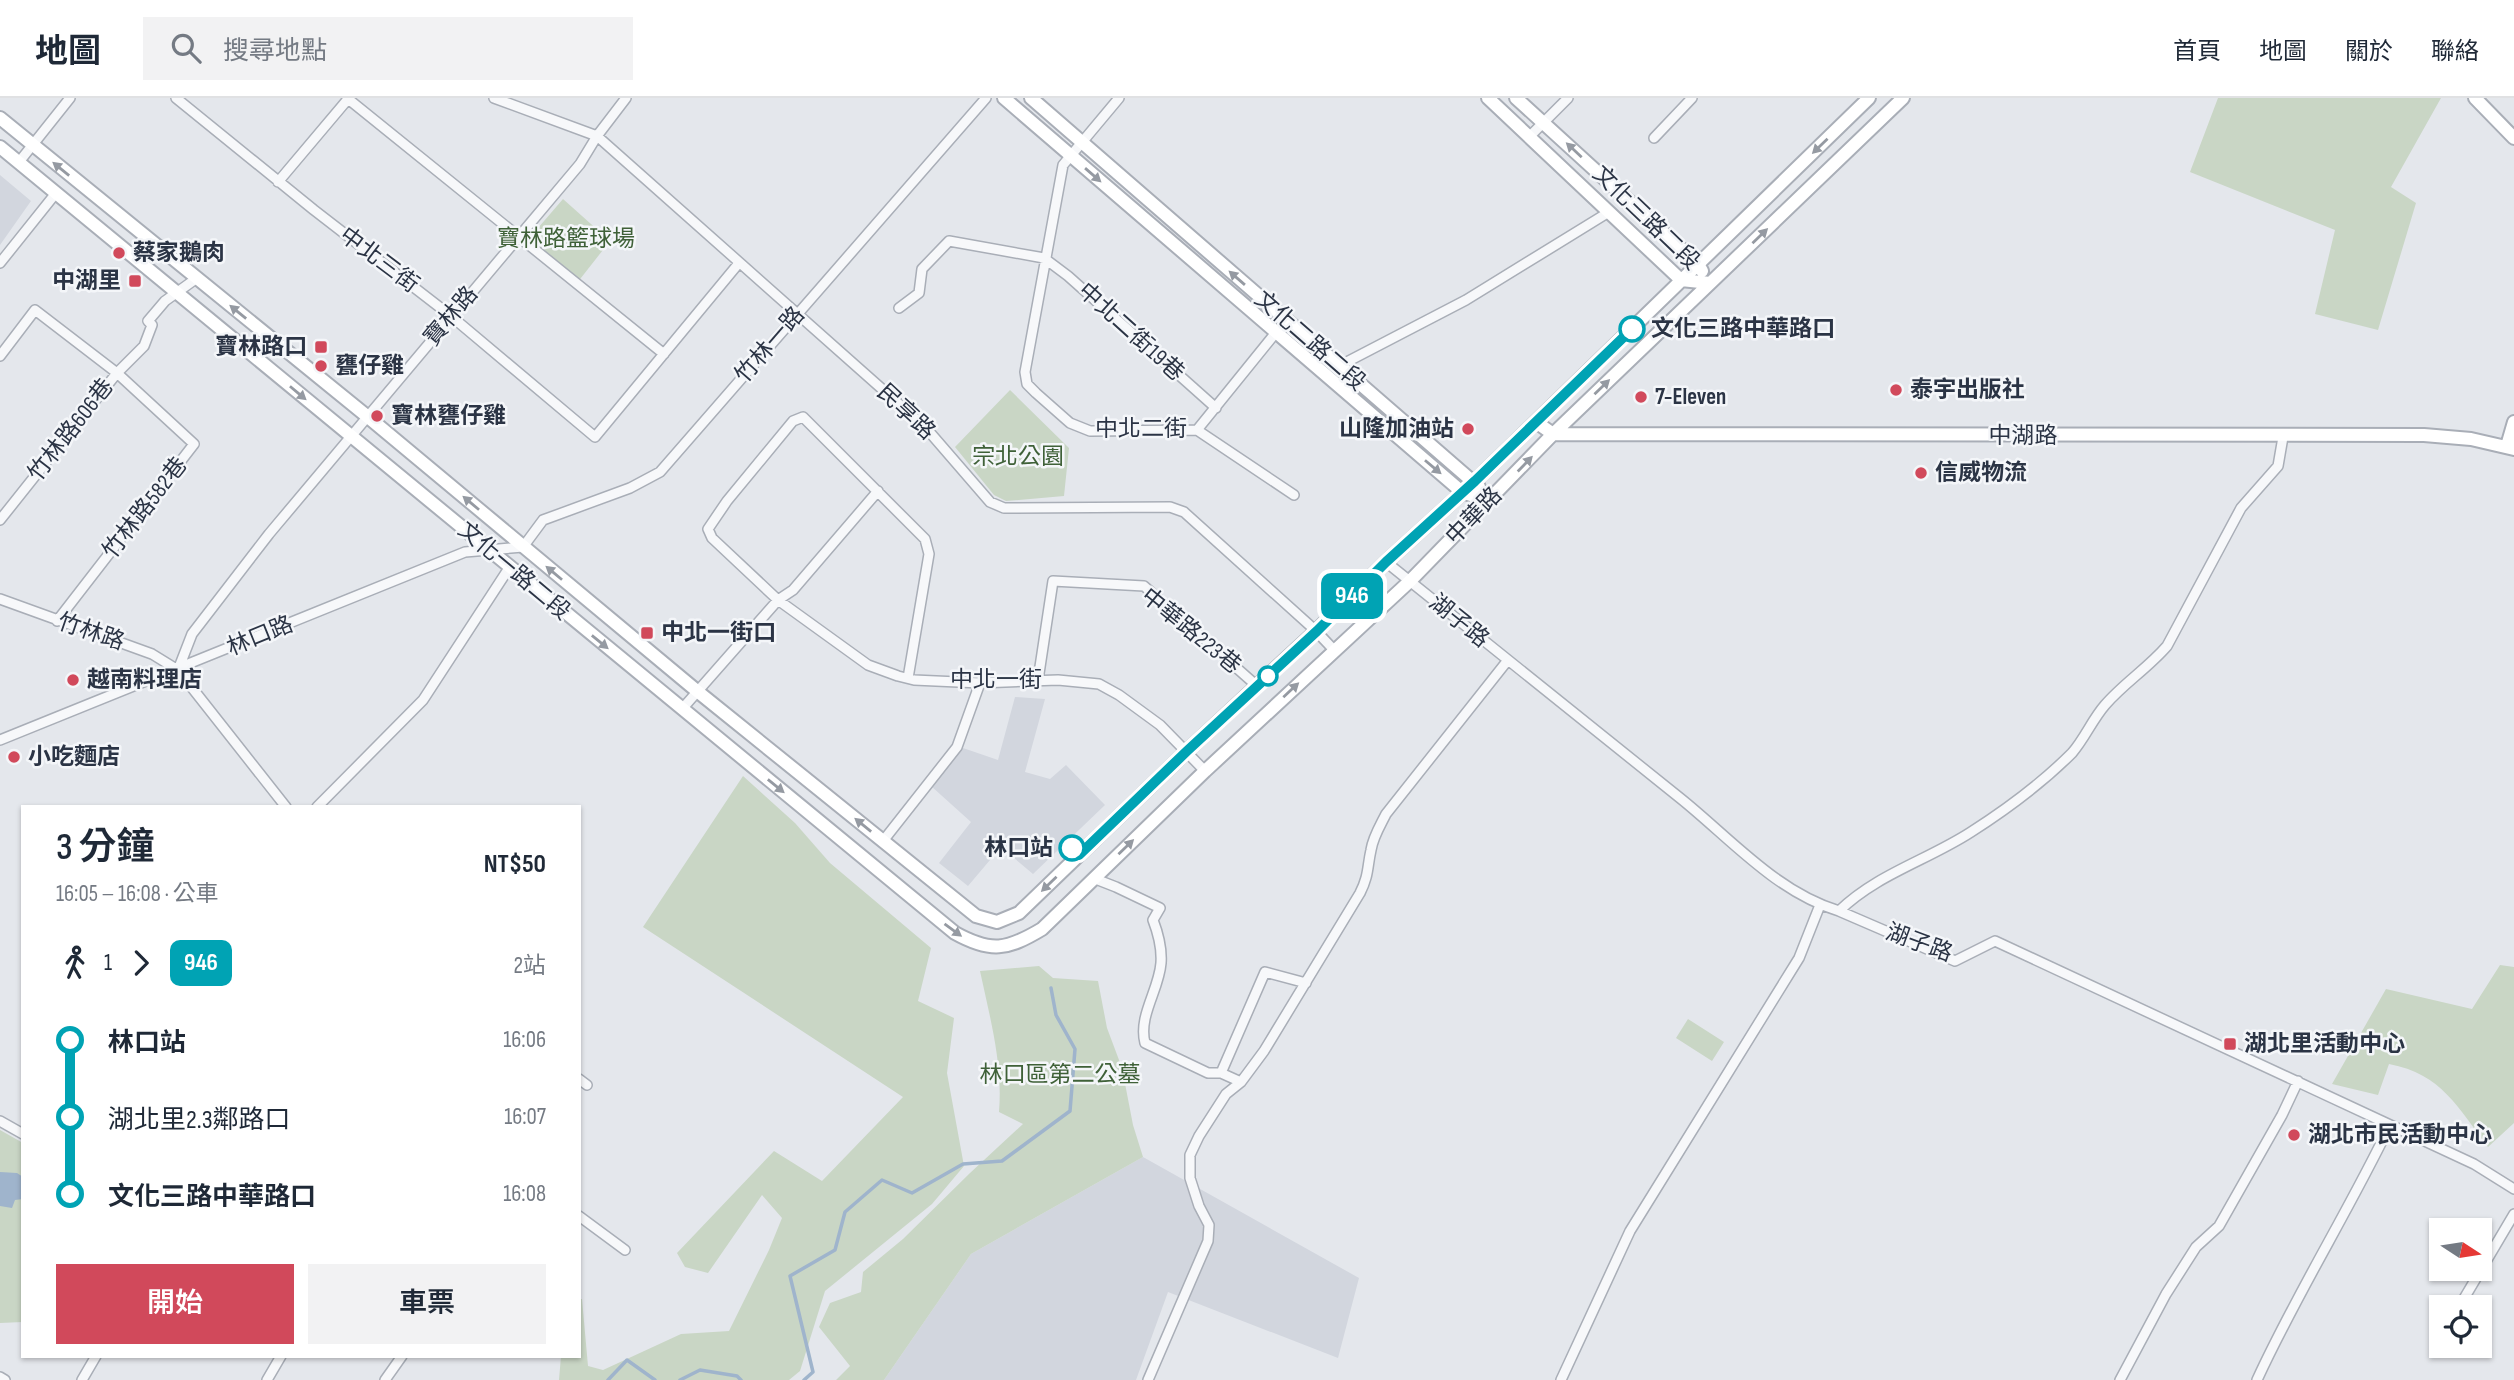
<!DOCTYPE html>
<html lang="zh-TW">
<meta charset="utf-8">
<style>
:root{--surface:#fff;--page:#f2f2f3;--text:#1f2937;--muted:#747a83;--line:#e0e1e3;--accent:#d1495b}
body{margin:0;font-family:"Sofia Sans Condensed","Noto Sans TC",sans-serif;background:var(--page);color:var(--text);height:100vh;display:flex;flex-direction:column;font-size:26px;white-space:nowrap}
*{box-sizing:border-box;margin:0}
p{font-size:23px;color:var(--muted)}
.icon{flex:none;width:38px;height:38px;fill:none;stroke:currentColor;stroke-width:2;stroke-linecap:round;stroke-linejoin:round}
.map{position:relative;flex:1;overflow:hidden}
.sheet{position:absolute;left:21px;top:707px;width:560px;height:553px;display:flex;flex-direction:column;background:var(--surface);border-radius:0px;box-shadow:0 2px 5px #0004}
.sheet>*{flex:none}
.badge{padding:0 14px;border-radius:10px;font-size:24px;line-height:46px}
.needle{width:46px;rotate:102deg}
.controls{position:absolute;left:2429px;top:1120px;display:grid;gap:14px}
.controls a{display:grid;place-items:center;width:63px;height:63px;border-radius:0px;background:var(--surface);box-shadow:0 2px 5px #0004;font-size:35px}
.map>.badge{position:absolute;translate:-50% -50%;box-shadow:0 0 0 4px #fff}
.legs{display:flex;align-items:center;gap:10px;height:77px;padding:0 35px;font-size:23px}
.legs p{margin-inline-start:auto}
.summary{display:flex;align-items:center;justify-content:space-between;height:119px;padding:0 35px}
h1{font-size:38px;font-weight:600;line-height:52px}
.button{display:flex;gap:14px;margin-top:auto;padding:14px 35px}
.button a{flex:1;height:80px;border-radius:0px;background:var(--accent);color:#fff;font-size:28px;font-weight:600;line-height:80px;text-align:center}
.button a+a{background:var(--page);color:var(--text)}
ul{padding:0 35px;list-style:none}
li{display:flex;align-items:center;gap:24px;height:77px;font-size:26px}
li i{display:grid;place-items:center;width:10px;height:100%;margin:0 9px;background:currentColor}
li i::after{content:'';width:18px;height:18px;margin:-9px;border:5px solid;border-radius:50%;background:var(--surface)}
li p{margin-inline-start:auto}
li:first-child i{background:linear-gradient(#0000 50%,currentColor 0)}
li:last-child i{background:linear-gradient(currentColor 50%,#0000 0)}
header{display:flex;align-items:center;gap:42px;box-sizing:border-box;height:98px;padding:0 35px;background:var(--surface);border-bottom:2px solid var(--line)}
header strong{font-size:33px}
nav{display:flex;gap:38px;margin-inline-start:auto;font-size:24px}
.search{width:490px;height:63px;background:var(--page);display:flex;align-items:center;gap:18px;box-sizing:border-box;padding:0 24px;border-radius:0px;color:var(--muted);font-size:26px}
.map>svg:first-child{display:block}
.built{fill:#d2d6de}
.green{fill:#c9d6c5}
.water{fill:#9fb4cc}
.lines{fill:none;stroke-linecap:round;stroke-linejoin:round}
.stream{stroke:#9fb4cc;stroke-width:3.5}
.street-casing{stroke:#a9aeb7;stroke-width:12}
.secondary-casing{stroke:#a9aeb7;stroke-width:16}
.street{stroke:#f7f8fa;stroke-width:9}
.secondary{stroke:#fff;stroke-width:12}
.oneway{fill:#959aa2}
.line-1-casing{stroke:#fff;stroke-width:16}
.line-1{stroke:#00a3b4;stroke-width:10}
.poi-dot{fill:#d1495b;stroke:#f4f6f9;stroke-width:2.5}
.stop-1-dot{fill:#fff;stroke:#00a3b4;stroke-width:3.5}
.labels{text-anchor:middle;dominant-baseline:central;stroke-width:5;stroke-linejoin:round;paint-order:stroke}
.street-label{font-size:23px;fill:#2b3445;stroke:#f4f6f9}
.park-label{font-size:23px;fill:#3f6138;stroke:#f4f6f9}
.poi-label{font-size:23px;font-weight:bold;fill:#2b3445;stroke:#f4f6f9;text-anchor:start}
.stop-label{font-size:23px;font-weight:bold;fill:#2b3445;stroke:#f4f6f9;text-anchor:start}
</style>
<header>
<strong>地圖</strong>
<div class="search"><svg class="icon" aria-label="search" viewBox="0 0 24 24"><circle cx="10" cy="10" r="6"/><path d="M15 15l6 6"/></svg>搜尋地點</div>
<nav><a>首頁</a><a>地圖</a><a>關於</a><a>聯絡</a></nav>
</header>
<div class="map">
<svg width="2514" height="1282" viewBox="0 0 2514 1282">
<rect width="100%" height="100%" fill="#e4e7ec"/>
<path class="built" d="M0,77L31,103L0,147Z
M1015,599L1045,601L1025,674L1050,681L1066,667L1105,707L1033,776L1001,749L968,788L939,765L971,724L931,688L963,650L998,662Z
M1143,1059L1359,1180L1338,1260L1168,1194L1136,1282H884L971,1156Z"/>
<path class="green" d="M2218,0H2441L2391,89L2416,105L2378,232L2315,216L2335,132L2190,74Z
M563,101L610,143L577,185L531,147L532,137Z
M1010,292L1069,350L1064,398L1006,403L994,397L955,349Z
M743,678L795,725L830,765L931,850L918,903L954,920L947,975L964,1068L932,1106L825,1193L800,1273L789,1282H559L561,1258H579V1201H582L588,1268L603,1272L681,1236L729,1233L769,1152L782,1120L762,1097L708,1175L685,1169L677,1155L774,1053L822,1083L903,999L643,829Z
M2500,867L2514,869V1025L2488,1049C2458,1010 2442,976 2389,966L2378,997L2332,986L2386,891L2472,911Z
M1039,868L1053,880L1098,883L1107,930L1122,970L1133,1027L1143,1059L971,1156L884,1282H836L850,1268L819,1229L830,1205L861,1194L863,1174L903,1141L970,1075L1023,1026L999,1014C1003,966 990,920 980,873Z
M1688,921L1724,944L1712,963L1676,940Z
M0,1032L23,1045V1224L0,1225Z"/>
<path class="water" d="M0,1074L17,1075L23,1079V1101L15,1102L12,1110L0,1108Z"/>
<g class="lines">
<path class="stream" d="M608,1282L627,1262L655,1282
M680,1282L700,1272L737,1278L741,1282
M804,1282L813,1274L790,1178L835,1152L845,1114L882,1082L912,1095L963,1066L1002,1063L1070,1013L1075,951L1056,917L1051,890"/>
<defs>
<path id="street" d="M176,0L314,112L451,218L595,339L739,165
M347,0L664,256
M494,0L597,38L926,330L990,404L1004,410L1170,409L1184,414L1316,533L1334,552
M1119,0L1063,67L1025,274L1027,286L1036,295L1070,325L1090,333L1197,332L1286,222
M1529,39L1568,0
M1654,40L1692,0
M19,64L70,0
M278,84L348,1
M0,165L56,95
M899,210L919,195L922,171L949,143L1044,160L1068,178L1216,310
M0,258L35,212L117,275L194,346L57,523
M1339,268L1466,202L1609,114
M1197,332L1294,397
M0,422L117,275L144,248L152,227L148,223L165,203L197,180
M1386,464C1484,543 1582,622 1680,700C1730,740 1776,794 1839,813L1955,863L1995,843L2474,1066L2514,1091
M0,501L152,556L178,572L286,709
M178,572L192,536L269,436L580,66L597,38L626,0
M908,580L929,456L925,441L803,319L793,323L727,403L708,431L712,440L778,502L868,567L898,578L914,582L980,585L1058,582L1099,586L1119,597L1160,627L1205,673
M1038,582L1053,483L1144,488L1257,588
M682,611L778,502L793,492L878,393
M0,642L465,454L523,449L543,422L630,390L660,374L986,0
M317,709L423,602L509,470
M883,743L957,649L980,585
M1093,780L1116,789L1160,810L1153,822C1158,835 1162,851 1161,865C1159,892 1138,918 1145,945L1208,975H1221
M1839,813C1877,776 1928,762 1971,734C2007,711 2042,685 2072,655C2085,640 2092,622 2105,607C2124,585 2148,570 2167,548L2241,410L2278,368L2283,339
M579,981L587,987
M1241,984L1221,975L1265,874L1306,885
M0,1023L23,1036
M579,1118L625,1152
M2459,1209L2514,1116
M0,1279L5,1282
M82,1282L96,1258
M267,1282L281,1258
M385,1282L402,1258
M1148,1282L1208,1143L1209,1127L1199,1108L1190,1080V1057L1199,1038L1226,996L1241,984L1264,953L1360,795C1369,777 1367,770 1371,752C1373,739 1380,728 1386,716L1508,562
M1561,1282L1630,1133L1799,860L1820,807
M2120,1282L2166,1196L2196,1149L2219,1128L2282,1017L2298,983
M2257,1282C2297,1195 2348,1114 2390,1027"/>
<path id="secondary" d="M1004,0L1462,394L1489,403
M1031,0L1479,389
M1488,0L1681,182L1710,185
M1516,0L1698,166L1702,173
M2475,0L2514,40
M0,20L368,319L697,593L976,818L997,824L1019,815L1187,653L1316,533L1386,464L1475,383L1869,0
M0,49L955,835C991,855 1007,852 1042,831L1205,673L1410,483L1553,336L1903,0
M1536,324L1553,336L2424,337L2471,341L2514,351
M2507,348L2514,324"/>
</defs>
<use href="#street" class="street-casing"/>
<use href="#secondary" class="secondary-casing"/>
<use href="#street" class="street"/>
<use href="#secondary" class="secondary"/>
</g>
<defs><path id="oneway-solid" d="M-6-.8H1V-3.2L6.5 0L1 3.2V.8H-6Z" transform="scale(1.75)"/></defs>
<g class="oneway">
<use href="#oneway-solid" transform="translate(1820 48) rotate(136)"/>
<use href="#oneway-solid" transform="translate(1574 52) rotate(-137)"/>
<use href="#oneway-solid" transform="translate(61 71) rotate(-141)"/>
<use href="#oneway-solid" transform="translate(1093 77) rotate(41)"/>
<use href="#oneway-solid" transform="translate(1760 138) rotate(-44)"/>
<use href="#oneway-solid" transform="translate(1237 180) rotate(-139)"/>
<use href="#oneway-solid" transform="translate(238 214) rotate(-141)"/>
<use href="#oneway-solid" transform="translate(1602 289) rotate(-44)"/>
<use href="#oneway-solid" transform="translate(298 295) rotate(40)"/>
<use href="#oneway-solid" transform="translate(1525 366) rotate(-46)"/>
<use href="#oneway-solid" transform="translate(1433 369) rotate(40)"/>
<use href="#oneway-solid" transform="translate(471 405) rotate(-140)"/>
<use href="#oneway-solid" transform="translate(554 475) rotate(-140)"/>
<use href="#oneway-solid" transform="translate(600 544) rotate(39)"/>
<use href="#oneway-solid" transform="translate(1291 592) rotate(-43)"/>
<use href="#oneway-solid" transform="translate(776 688) rotate(39)"/>
<use href="#oneway-solid" transform="translate(863 727) rotate(-141)"/>
<use href="#oneway-solid" transform="translate(1126 749) rotate(-44)"/>
<use href="#oneway-solid" transform="translate(1049 786) rotate(136)"/>
<use href="#oneway-solid" transform="translate(953 832) rotate(36)"/>
</g>
<g class="lines">
<defs>
<path id="line-1" d="M1072,750L1079,757L1187,653L1317,533L1386,464L1475,383L1632,231"/>
</defs>
<use href="#line-1" class="line-1-casing"/>
<use href="#line-1" class="line-1"/>
</g>
<g class="poi-dot">
<circle cx="119" cy="155" r="7"/>
<rect x="128" y="176" width="14" height="14" rx="3.5"/>
<rect x="314" y="242" width="14" height="14" rx="3.5"/>
<circle cx="321" cy="268" r="7"/>
<circle cx="1896" cy="292" r="7"/>
<circle cx="1641" cy="299" r="7"/>
<circle cx="377" cy="318" r="7"/>
<circle cx="1468" cy="331" r="7"/>
<circle cx="1921" cy="375" r="7"/>
<rect x="640" y="528" width="14" height="14" rx="3.5"/>
<circle cx="73" cy="582" r="7"/>
<circle cx="14" cy="659" r="7"/>
<rect x="2223" y="939" width="14" height="14" rx="3.5"/>
<circle cx="2294" cy="1037" r="7"/>
</g>
<g class="stop-1-dot">
<circle cx="1632" cy="231" r="12"/>
<circle cx="1268" cy="578" r="9"/>
<circle cx="1072" cy="750" r="12"/>
</g>
<g class="labels">
<g class="street-label">
<text transform="translate(1646 120) rotate(44)">文化三路二段</text>
<text transform="translate(379 162) rotate(37)">中北三街</text>
<text transform="translate(451 218) rotate(-50)">寶林路</text>
<text transform="translate(1131 234) rotate(42)">中北二街19巷</text>
<text transform="translate(1310 243) rotate(41)">文化二路二段</text>
<text transform="translate(770 247) rotate(-49)">竹林一路</text>
<text transform="translate(906 314) rotate(43)">民享路</text>
<text x="1141" y="331">中北二街</text>
<text transform="translate(71 332) rotate(-52)">竹林路606巷</text>
<text x="2023" y="338">中湖路</text>
<text transform="translate(145 410) rotate(-52)">竹林路582巷</text>
<text transform="translate(1474 418) rotate(-46)">中華路</text>
<text transform="translate(514 473) rotate(40)">文化一路二段</text>
<text transform="translate(1459 523) rotate(39)">湖子路</text>
<text transform="translate(1191 533) rotate(39)">中華路223巷</text>
<text transform="translate(91 534) rotate(19)">竹林路</text>
<text transform="translate(260 538) rotate(-22)">林口路</text>
<text x="996" y="582">中北一街</text>
<text transform="translate(1919 845) rotate(20)">湖子路</text>
</g>
<g class="park-label">
<text x="566" y="141">寶林路籃球場</text>
<text x="1018" y="359">宗北公園</text>
<text x="1060" y="977">林口區第二公墓</text>
</g>
<g class="poi-label">
<text x="133" y="155">蔡家鵝肉</text>
<text x="121" y="183" text-anchor="end">中湖里</text>
<text x="307" y="249" text-anchor="end">寶林路口</text>
<text x="335" y="268">甕仔雞</text>
<text x="1910" y="292">泰宇出版社</text>
<text x="1655" y="299">7-Eleven</text>
<text x="391" y="318">寶林甕仔雞</text>
<text x="1454" y="331" text-anchor="end">山隆加油站</text>
<text x="1935" y="375">信威物流</text>
<text x="661" y="535">中北一街口</text>
<text x="87" y="582">越南料理店</text>
<text x="28" y="659">小吃麵店</text>
<text x="2244" y="946">湖北里活動中心</text>
<text x="2308" y="1037">湖北市民活動中心</text>
</g>
<g class="stop-label">
<text x="1651" y="231">文化三路中華路口</text>
<text x="1053" y="750" text-anchor="end">林口站</text>
</g>
</g>
</svg>
<div class="controls">
<a><svg class="needle" viewBox="-14 -14 28 28"><path d="M0-13l5 13h-10z" fill="#e53935"/><path d="M0 13l5-13h-10z" fill="#747a83"/></svg></a>
<a><svg class="icon" aria-label="locate" viewBox="0 0 24 24"><circle cx="12" cy="12" r="6"/><path d="M12 2v4M12 18v4M2 12h4M18 12h4"/></svg></a>
</div>
<b class="badge" style="left:1352px;top:498px;background:#00a3b4;color:#fff">946</b>
<section class="sheet">
<div class="summary"><div><h1>3 分鐘</h1><p>16:05 – 16:08 · 公車</p></div><b>NT$50</b></div>
<div class="legs"><svg class="icon" aria-label="walk" viewBox="0 0 24 24"><circle cx="13" cy="4" r="2"/><path d="M13 8l-2 6 4 7M11 14l-3 7M7 12l3-4h3l4 4"/></svg>1<svg class="icon" aria-label="forward" viewBox="0 0 24 24"><path d="M9 5l7 7-7 7"/></svg><b class="badge" style="background:#00a3b4;color:#fff">946</b><p>2站</p></div>
<ul>
<li><i style="color:#00a3b4"></i><b>林口站</b><p>16:06</p></li>
<li><i style="color:#00a3b4"></i><span>湖北里2.3鄰路口</span><p>16:07</p></li>
<li><i style="color:#00a3b4"></i><b>文化三路中華路口</b><p>16:08</p></li>
</ul>
<div class="button"><a>開始</a><a>車票</a></div>
</section>
</div>
